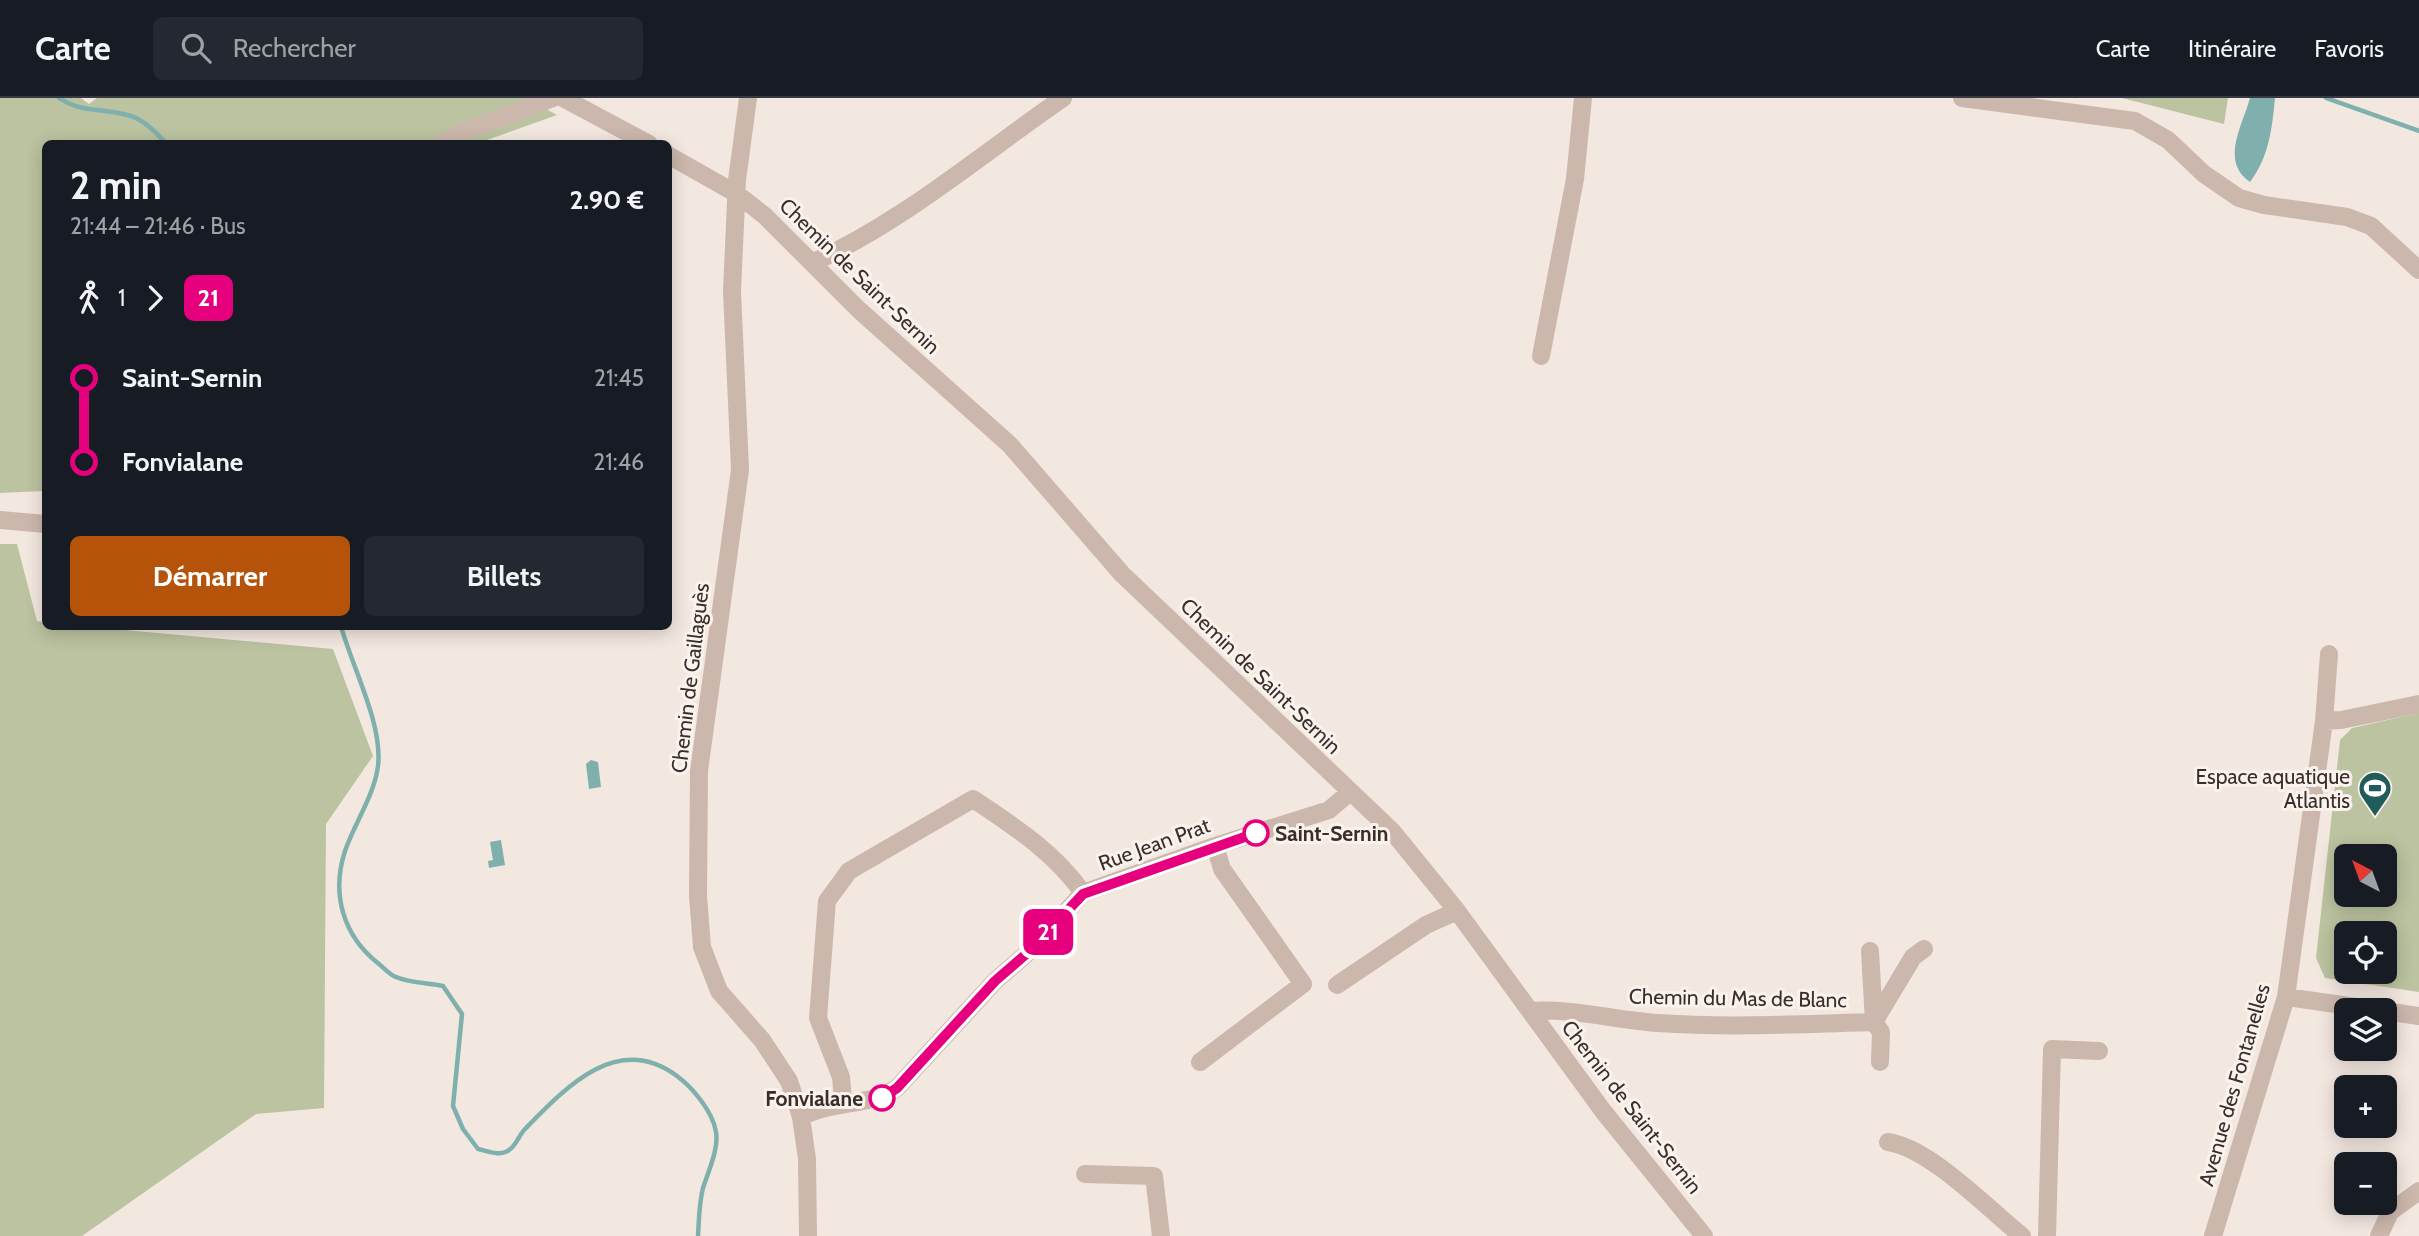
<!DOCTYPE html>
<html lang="fr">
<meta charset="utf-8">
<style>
:root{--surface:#171b24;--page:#242831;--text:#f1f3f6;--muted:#9ea1a6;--line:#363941;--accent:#b45309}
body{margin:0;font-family:Cabin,sans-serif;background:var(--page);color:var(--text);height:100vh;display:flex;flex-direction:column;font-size:26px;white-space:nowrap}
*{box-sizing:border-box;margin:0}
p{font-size:23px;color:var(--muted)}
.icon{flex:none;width:38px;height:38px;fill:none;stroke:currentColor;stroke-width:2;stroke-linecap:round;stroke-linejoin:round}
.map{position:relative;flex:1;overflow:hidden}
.drawer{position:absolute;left:42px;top:42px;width:630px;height:490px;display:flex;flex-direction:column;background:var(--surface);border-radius:10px;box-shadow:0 4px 18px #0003}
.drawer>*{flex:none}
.badge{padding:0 14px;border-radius:10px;font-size:24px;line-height:46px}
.needle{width:46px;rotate:319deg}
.controls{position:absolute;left:2334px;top:746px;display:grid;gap:14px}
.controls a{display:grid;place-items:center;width:63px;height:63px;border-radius:10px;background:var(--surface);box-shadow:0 4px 18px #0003;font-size:35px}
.map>.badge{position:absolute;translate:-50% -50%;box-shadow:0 0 0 4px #fff}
.legs{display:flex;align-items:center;gap:10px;height:77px;padding:0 28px;font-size:23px}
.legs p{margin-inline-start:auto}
.headline{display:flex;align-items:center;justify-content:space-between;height:119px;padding:0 28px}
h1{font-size:38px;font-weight:700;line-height:52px}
.primary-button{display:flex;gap:14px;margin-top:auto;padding:14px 28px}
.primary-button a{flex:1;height:80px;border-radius:10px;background:var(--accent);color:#fff;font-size:28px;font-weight:700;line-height:80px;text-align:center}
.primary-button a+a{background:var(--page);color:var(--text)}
ul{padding:0 28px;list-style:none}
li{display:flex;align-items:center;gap:24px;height:84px;font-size:26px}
li i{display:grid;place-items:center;width:10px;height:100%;margin:0 9px;background:currentColor}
li i::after{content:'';width:18px;height:18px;margin:-9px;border:5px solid;border-radius:50%;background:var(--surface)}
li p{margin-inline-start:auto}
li:first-child i{background:linear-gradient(#0000 50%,currentColor 0)}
li:last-child i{background:linear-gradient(currentColor 50%,#0000 0)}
header{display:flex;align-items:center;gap:42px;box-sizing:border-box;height:98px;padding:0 35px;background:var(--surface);border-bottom:2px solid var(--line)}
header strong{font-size:33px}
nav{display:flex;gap:38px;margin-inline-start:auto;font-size:24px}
.search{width:490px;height:63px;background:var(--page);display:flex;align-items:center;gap:18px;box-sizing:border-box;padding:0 24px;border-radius:10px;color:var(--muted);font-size:26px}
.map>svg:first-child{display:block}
.green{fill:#bbc3a0;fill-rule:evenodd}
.water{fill:#7fb0ad}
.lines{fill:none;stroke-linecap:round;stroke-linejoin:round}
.stream{stroke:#7fb0ad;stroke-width:4.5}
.minor{stroke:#ccb7ac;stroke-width:18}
.line-1-casing{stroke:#fff;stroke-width:16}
.line-1{stroke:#e6007e;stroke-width:10}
.stop-1-dot{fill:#fff;stroke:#e6007e;stroke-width:3.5}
.labels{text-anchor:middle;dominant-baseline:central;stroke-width:6;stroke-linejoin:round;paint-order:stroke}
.street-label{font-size:21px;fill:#3a2e2b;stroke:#faf3ed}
.poi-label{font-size:21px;fill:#3a2e2b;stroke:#faf3ed;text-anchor:end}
.stop-label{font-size:21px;font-weight:bold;fill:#3a2e2b;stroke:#faf3ed;text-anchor:start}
</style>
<header>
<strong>Carte</strong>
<div class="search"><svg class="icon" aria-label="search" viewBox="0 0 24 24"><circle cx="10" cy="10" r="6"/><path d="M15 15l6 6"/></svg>Rechercher</div>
<nav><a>Carte</a><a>Itinéraire</a><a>Favoris</a></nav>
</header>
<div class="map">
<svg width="2419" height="1138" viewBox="0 0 2419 1138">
<rect width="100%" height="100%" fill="#f3e8e0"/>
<path class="green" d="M0,0H81L89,6L97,0H526L557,17L479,45L46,46L45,393L0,395Z
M2122,0H2228L2224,26Z
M0,446H17L37,523L45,524L46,528L92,529L333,551L373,658L326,726L324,1010L256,1016L82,1138H0Z
M2419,615V894L2325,880L2316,860L2340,642L2352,630ZM2347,758H2385V796H2347ZM2347,835H2385V873H2347Z"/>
<path class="water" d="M2250,0H2275C2272,31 2269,59 2250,84C2220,63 2242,29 2250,0Z
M591,662L598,664L601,689L589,691L586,666Z
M501,742L505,767L489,770L488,763L493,762L490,744Z"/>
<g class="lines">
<path class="stream" d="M59,0C81,15 103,10 127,17C143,20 156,35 167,46
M2326,0L2419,33
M341,528C352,569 383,626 378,668C374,698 355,724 345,753C331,796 343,838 379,866C384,870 390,877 396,879C410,885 429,885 443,888L462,916L453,1008L463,1031L478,1051C487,1053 501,1059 509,1052C516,1048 519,1037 525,1031C567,988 618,934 677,978C693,990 713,1014 716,1034C719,1051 708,1074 703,1090C699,1105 699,1122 698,1138"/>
<path class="minor" d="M563,0L649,46
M748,0L737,82L732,193L740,372L699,673L698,798L702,849L719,893L762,942L789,983L801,1019L807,1061L808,1138
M1962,0L2135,23L2168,42L2204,76L2239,100L2264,107L2347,119L2371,128L2419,172
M441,46L465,33L553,0
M668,57L737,96L765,118L858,211L1010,347L1122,476L1392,733L1457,813L1603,1013L1704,1138
M812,165C904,123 980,57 1063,0
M1541,258L1575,81L1583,0
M0,422L46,426
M2324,623L2341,622L2419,606
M1337,887L1426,827L1457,813
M2286,899L2377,912
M1530,913C1573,910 1615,922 1658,925C1730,930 1803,926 1874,924L1870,853
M2385,913L2419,918
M1200,964L1303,886L1222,771L1215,748
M1880,964L1881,934L1874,924L1913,859L1924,851
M843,1004L841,979L818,920L827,803L849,773L973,701C1015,729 1054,754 1083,795
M801,1019C833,1002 868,1009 897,990L995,883L1032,851L1083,795L1215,748L1329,712L1350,694
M1888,1044C1930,1050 1987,1110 2022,1138
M1085,1076L1154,1078L1161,1138
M2047,1138L2052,951L2099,953
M2213,1138L2286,899L2324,623L2329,556
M2379,1138L2390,1114L2419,1093"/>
</g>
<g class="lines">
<defs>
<path id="line-1" d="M882,1000L897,990L995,883L1032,851L1083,796L1256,735"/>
</defs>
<use href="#line-1" class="line-1-casing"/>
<use href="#line-1" class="line-1"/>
</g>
<defs>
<symbol id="stadium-pin" viewBox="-11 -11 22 30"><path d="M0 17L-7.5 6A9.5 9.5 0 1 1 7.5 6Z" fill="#205c59" stroke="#faf3ed"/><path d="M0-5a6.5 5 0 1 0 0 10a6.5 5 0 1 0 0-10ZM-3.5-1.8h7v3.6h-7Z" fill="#fff"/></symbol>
</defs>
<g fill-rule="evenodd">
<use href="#stadium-pin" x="2356" y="671" width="38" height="52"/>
</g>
<g class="stop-1-dot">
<circle cx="1256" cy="735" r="12"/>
<circle cx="882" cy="1000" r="12"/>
</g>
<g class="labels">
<g class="street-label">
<text transform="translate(860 178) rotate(44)">Chemin de Saint-Sernin</text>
<text transform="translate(1261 578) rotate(44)">Chemin de Saint-Sernin</text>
<text transform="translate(690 580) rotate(-83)">Chemin de Gaillaguès</text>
<text transform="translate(1154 746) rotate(-20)">Rue Jean Prat</text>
<text transform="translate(1738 900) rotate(1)">Chemin du Mas de Blanc</text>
<text transform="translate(2234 987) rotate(-74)">Avenue des Fontanelles</text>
<text transform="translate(1632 1009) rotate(52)">Chemin de Saint-Sernin</text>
</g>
<g class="poi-label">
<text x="2350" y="678">Espace aquatique<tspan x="2350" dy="24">Atlantis</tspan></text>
</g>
<g class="stop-label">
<text x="1275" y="735">Saint-Sernin</text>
<text x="863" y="1000" text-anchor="end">Fonvialane</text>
</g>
</g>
</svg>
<div class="controls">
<a><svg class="needle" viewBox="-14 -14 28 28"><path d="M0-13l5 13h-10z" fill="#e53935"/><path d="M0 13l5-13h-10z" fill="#9ea1a6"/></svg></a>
<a><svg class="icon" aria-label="locate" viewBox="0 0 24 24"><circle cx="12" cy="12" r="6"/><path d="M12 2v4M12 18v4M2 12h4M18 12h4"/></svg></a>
<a><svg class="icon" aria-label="layers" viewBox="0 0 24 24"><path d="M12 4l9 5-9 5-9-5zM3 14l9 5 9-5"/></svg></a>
<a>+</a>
<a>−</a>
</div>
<b class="badge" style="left:1048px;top:834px;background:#e6007e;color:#fff">21</b>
<section class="drawer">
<div class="headline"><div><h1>2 min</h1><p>21:44 – 21:46 · Bus</p></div><b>2.90 €</b></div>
<div class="legs"><svg class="icon" aria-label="walk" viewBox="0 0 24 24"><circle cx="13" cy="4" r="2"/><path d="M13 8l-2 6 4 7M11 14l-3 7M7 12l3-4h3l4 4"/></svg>1<svg class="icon" aria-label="forward" viewBox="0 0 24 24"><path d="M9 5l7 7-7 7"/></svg><b class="badge" style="background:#e6007e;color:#fff">21</b></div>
<ul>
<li><i style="color:#e6007e"></i><b>Saint-Sernin</b><p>21:45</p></li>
<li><i style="color:#e6007e"></i><b>Fonvialane</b><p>21:46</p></li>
</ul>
<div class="primary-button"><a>Démarrer</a><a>Billets</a></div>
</section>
</div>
